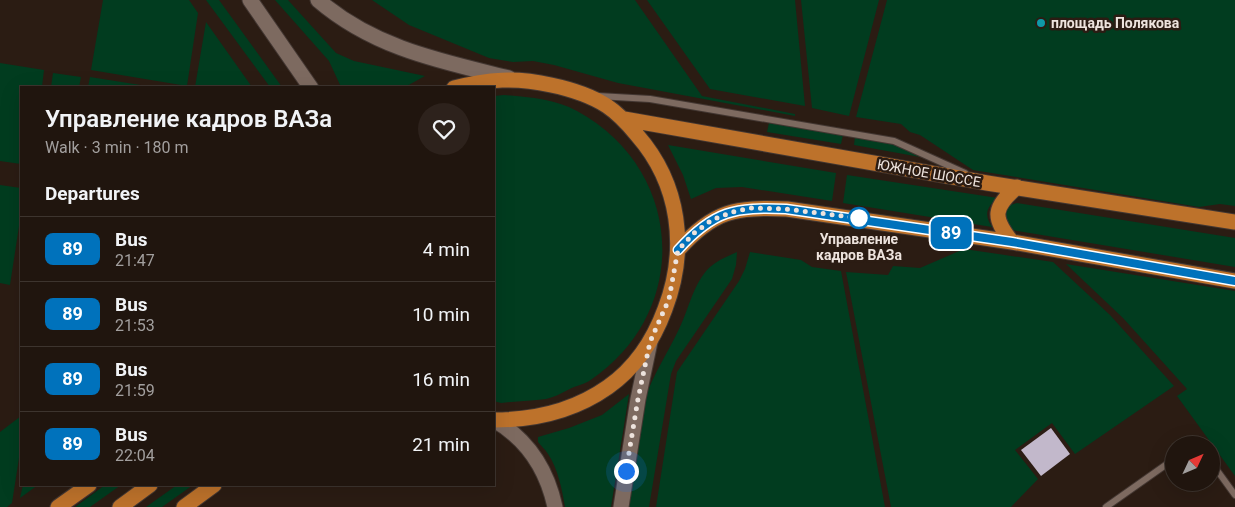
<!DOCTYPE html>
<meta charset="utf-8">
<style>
:root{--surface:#20150e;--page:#2d221c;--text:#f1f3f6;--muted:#a29f9e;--line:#3d342e}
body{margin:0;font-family:Roboto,sans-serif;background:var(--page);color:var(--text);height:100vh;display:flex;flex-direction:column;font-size:19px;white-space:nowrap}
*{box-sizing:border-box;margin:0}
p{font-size:16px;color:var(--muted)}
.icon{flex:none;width:28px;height:28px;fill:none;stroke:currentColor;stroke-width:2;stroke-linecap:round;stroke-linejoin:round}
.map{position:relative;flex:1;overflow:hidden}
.sheet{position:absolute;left:20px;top:86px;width:475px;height:400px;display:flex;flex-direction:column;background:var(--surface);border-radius:0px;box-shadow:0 5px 20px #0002,0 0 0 1px var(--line)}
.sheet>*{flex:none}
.badge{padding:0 10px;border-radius:8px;font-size:18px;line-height:32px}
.needle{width:32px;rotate:46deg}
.controls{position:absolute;left:1165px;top:436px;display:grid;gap:10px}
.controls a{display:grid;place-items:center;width:55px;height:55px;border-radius:50%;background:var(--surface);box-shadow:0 5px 20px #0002,0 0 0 1px var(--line);font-size:25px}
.you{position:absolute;width:25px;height:25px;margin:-12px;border:4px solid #fff;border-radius:50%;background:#1a73e8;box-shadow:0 0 0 8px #1a73e833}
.map>.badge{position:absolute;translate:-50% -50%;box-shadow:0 0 0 2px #fff}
h2{padding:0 25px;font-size:19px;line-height:45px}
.round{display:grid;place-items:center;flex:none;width:52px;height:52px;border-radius:26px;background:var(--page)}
.headline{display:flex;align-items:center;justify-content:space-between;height:85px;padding:0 25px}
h1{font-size:24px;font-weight:600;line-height:38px}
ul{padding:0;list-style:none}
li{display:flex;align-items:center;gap:15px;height:65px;padding:0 25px;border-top:1px solid var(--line)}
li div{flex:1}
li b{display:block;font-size:19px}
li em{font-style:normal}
li .badge{min-width:55px;font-weight:700;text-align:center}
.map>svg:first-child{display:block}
.green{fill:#013c1f}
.building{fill:#c2b8cb}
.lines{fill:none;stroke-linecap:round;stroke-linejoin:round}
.service-casing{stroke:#433732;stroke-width:8}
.secondary-casing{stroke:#433732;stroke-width:17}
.primary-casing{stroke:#433732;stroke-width:17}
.service{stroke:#7d6a60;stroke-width:6}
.secondary{stroke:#7d6a60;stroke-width:15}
.primary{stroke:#bd722b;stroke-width:15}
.line-casing{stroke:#fff;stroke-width:11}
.line{stroke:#0072bc;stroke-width:8}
.walk{stroke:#ede3dd;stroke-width:5;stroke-dasharray:0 9}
.culture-dot{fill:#0f9aa8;stroke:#2b1c13;stroke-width:2}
.stop-dot{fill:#fff;stroke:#0072bc;stroke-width:2.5}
.labels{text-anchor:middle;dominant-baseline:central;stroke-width:5;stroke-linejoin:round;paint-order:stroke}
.poi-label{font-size:14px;font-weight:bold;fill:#ede3dd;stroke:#2b1c13;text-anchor:start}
.street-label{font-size:14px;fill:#ede3dd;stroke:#2b1c13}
.stop-label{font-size:14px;font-weight:bold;fill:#ede3dd;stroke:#2b1c13}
</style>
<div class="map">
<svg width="1235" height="507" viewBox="0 0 1235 507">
<rect width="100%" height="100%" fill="#2b1c13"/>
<path class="green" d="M103,0H189L198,13L187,86L91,70Z
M206,0H219L282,87H270Z
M275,0H288L336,53L354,61L425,76L405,87H341L329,61Z
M372,0H635L702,96L795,114V116L618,83L554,65L533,61L513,62L489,58L409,25Z
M647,0H795L805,106L710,89Z
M801,0H879L849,116L812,108Z
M887,0H1235V206L1220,204L1199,207L973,170L920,135L910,132L901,124L856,117Z
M206,22L252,87H195Z
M0,63L44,70L42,87L21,88V164L0,161Z
M53,73L81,77L79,87H51Z
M90,77L153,87H88Z
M504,95C528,97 555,99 577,111C684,169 692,310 592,379C587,383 580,385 574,387C565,391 556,397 546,399C532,401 516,401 501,403L494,401V96Z
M769,123L843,135L841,144L767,132Z
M855,137L893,144L920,157L854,145Z
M668,145L836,173L832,201L742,187L716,188L691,199L683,175Z
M847,175L998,198C986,207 984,215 992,227L843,203Z
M0,185L21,188V213L10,285L0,283Z
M1017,203L1235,238V267L1012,230L1007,227L1004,212L1010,205Z
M964,249L1053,262L1110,315L1174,386L1075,454L1052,423L1015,450L1038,479L1011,507H891L846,272L888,275L893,266L920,268Z
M737,252L736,265L732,279L676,361L671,374L649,507H628L645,399C653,374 668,353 679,329C689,309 693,283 710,267C718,260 728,256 737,252Z
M750,252L801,260L812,267L841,271L885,507H656L677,372L739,281L745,269Z
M1066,264L1235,291V476L1177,396L1187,389L1123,318Z
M629,394L611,507H565C562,489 558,469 548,454C545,449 541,446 538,442V437L569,428L602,415Z
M21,416V445L12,503L7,507H0V432Z
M23,485H38L20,498Z
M105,485H121L90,507H75Z
M177,485H193L162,507H146Z"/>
<path class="building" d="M1051,428L1070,454L1041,476L1021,450Z"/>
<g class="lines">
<defs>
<path id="service" d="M598,96L650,99L894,141L965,173
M1194,445L1197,443L1199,445
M1211,462L1235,495
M1106,507L1174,459"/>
<path id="secondary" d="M250,0L311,88
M318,0C374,48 440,61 509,78
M494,420C527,439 547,470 555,507
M621,507L638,399L650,342"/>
<path id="primary" d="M454,88C488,79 516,77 551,85C570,89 590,95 607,106C619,114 628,124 637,135C680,184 688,249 665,309C654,339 635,368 608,387C574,411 535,420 494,420
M624,119L987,183L1235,222
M1012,242C992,217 993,208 1017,187
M678,250C714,210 735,207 787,209L1012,242L1235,281
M58,507L89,485
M120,507L150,485
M184,507L214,485"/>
</defs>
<use href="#service" class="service-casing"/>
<use href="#secondary" class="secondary-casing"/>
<use href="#primary" class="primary-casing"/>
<use href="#service" class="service"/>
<use href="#secondary" class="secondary"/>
<use href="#primary" class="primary"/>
</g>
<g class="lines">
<defs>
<path id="line" d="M678,250C714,210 735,207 786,209L1012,242L1235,281"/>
</defs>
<use href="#line" class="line-casing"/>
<use href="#line" class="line"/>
<path class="walk" d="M626,471L638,399L650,342L669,299L678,250L694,233L712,220L732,212L752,208L786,209L859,218"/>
</g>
<circle class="culture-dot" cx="1041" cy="23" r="5"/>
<circle class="stop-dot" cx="859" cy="218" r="10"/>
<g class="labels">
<g class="poi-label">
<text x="1051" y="23">площадь Полякова</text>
</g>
<g class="street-label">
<text transform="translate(929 173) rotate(10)">ЮЖНОЕ ШОССЕ</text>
</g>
<g class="stop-label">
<text x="859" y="239">Управление<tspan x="859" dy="16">кадров ВАЗа</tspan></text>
</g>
</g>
</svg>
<div class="controls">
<a><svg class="needle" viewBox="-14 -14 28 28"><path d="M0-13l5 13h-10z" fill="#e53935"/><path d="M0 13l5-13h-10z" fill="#a29f9e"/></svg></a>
</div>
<div class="you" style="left:626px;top:471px"></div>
<b class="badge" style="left:951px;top:233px;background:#0072bc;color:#fff">89</b>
<section class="sheet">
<div class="headline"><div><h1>Управление кадров ВАЗа</h1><p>Walk · 3 min · 180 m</p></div><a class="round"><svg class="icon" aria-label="heart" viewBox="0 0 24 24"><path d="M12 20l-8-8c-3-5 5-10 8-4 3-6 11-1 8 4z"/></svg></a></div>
<h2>Departures</h2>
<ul>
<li><span class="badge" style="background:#0072bc;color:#fff">89</span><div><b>Bus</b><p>21:47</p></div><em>4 min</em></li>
<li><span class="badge" style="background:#0072bc;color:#fff">89</span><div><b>Bus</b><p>21:53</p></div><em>10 min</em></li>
<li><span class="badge" style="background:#0072bc;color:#fff">89</span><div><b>Bus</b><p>21:59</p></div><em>16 min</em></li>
<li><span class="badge" style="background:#0072bc;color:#fff">89</span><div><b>Bus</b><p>22:04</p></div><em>21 min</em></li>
</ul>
</section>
</div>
